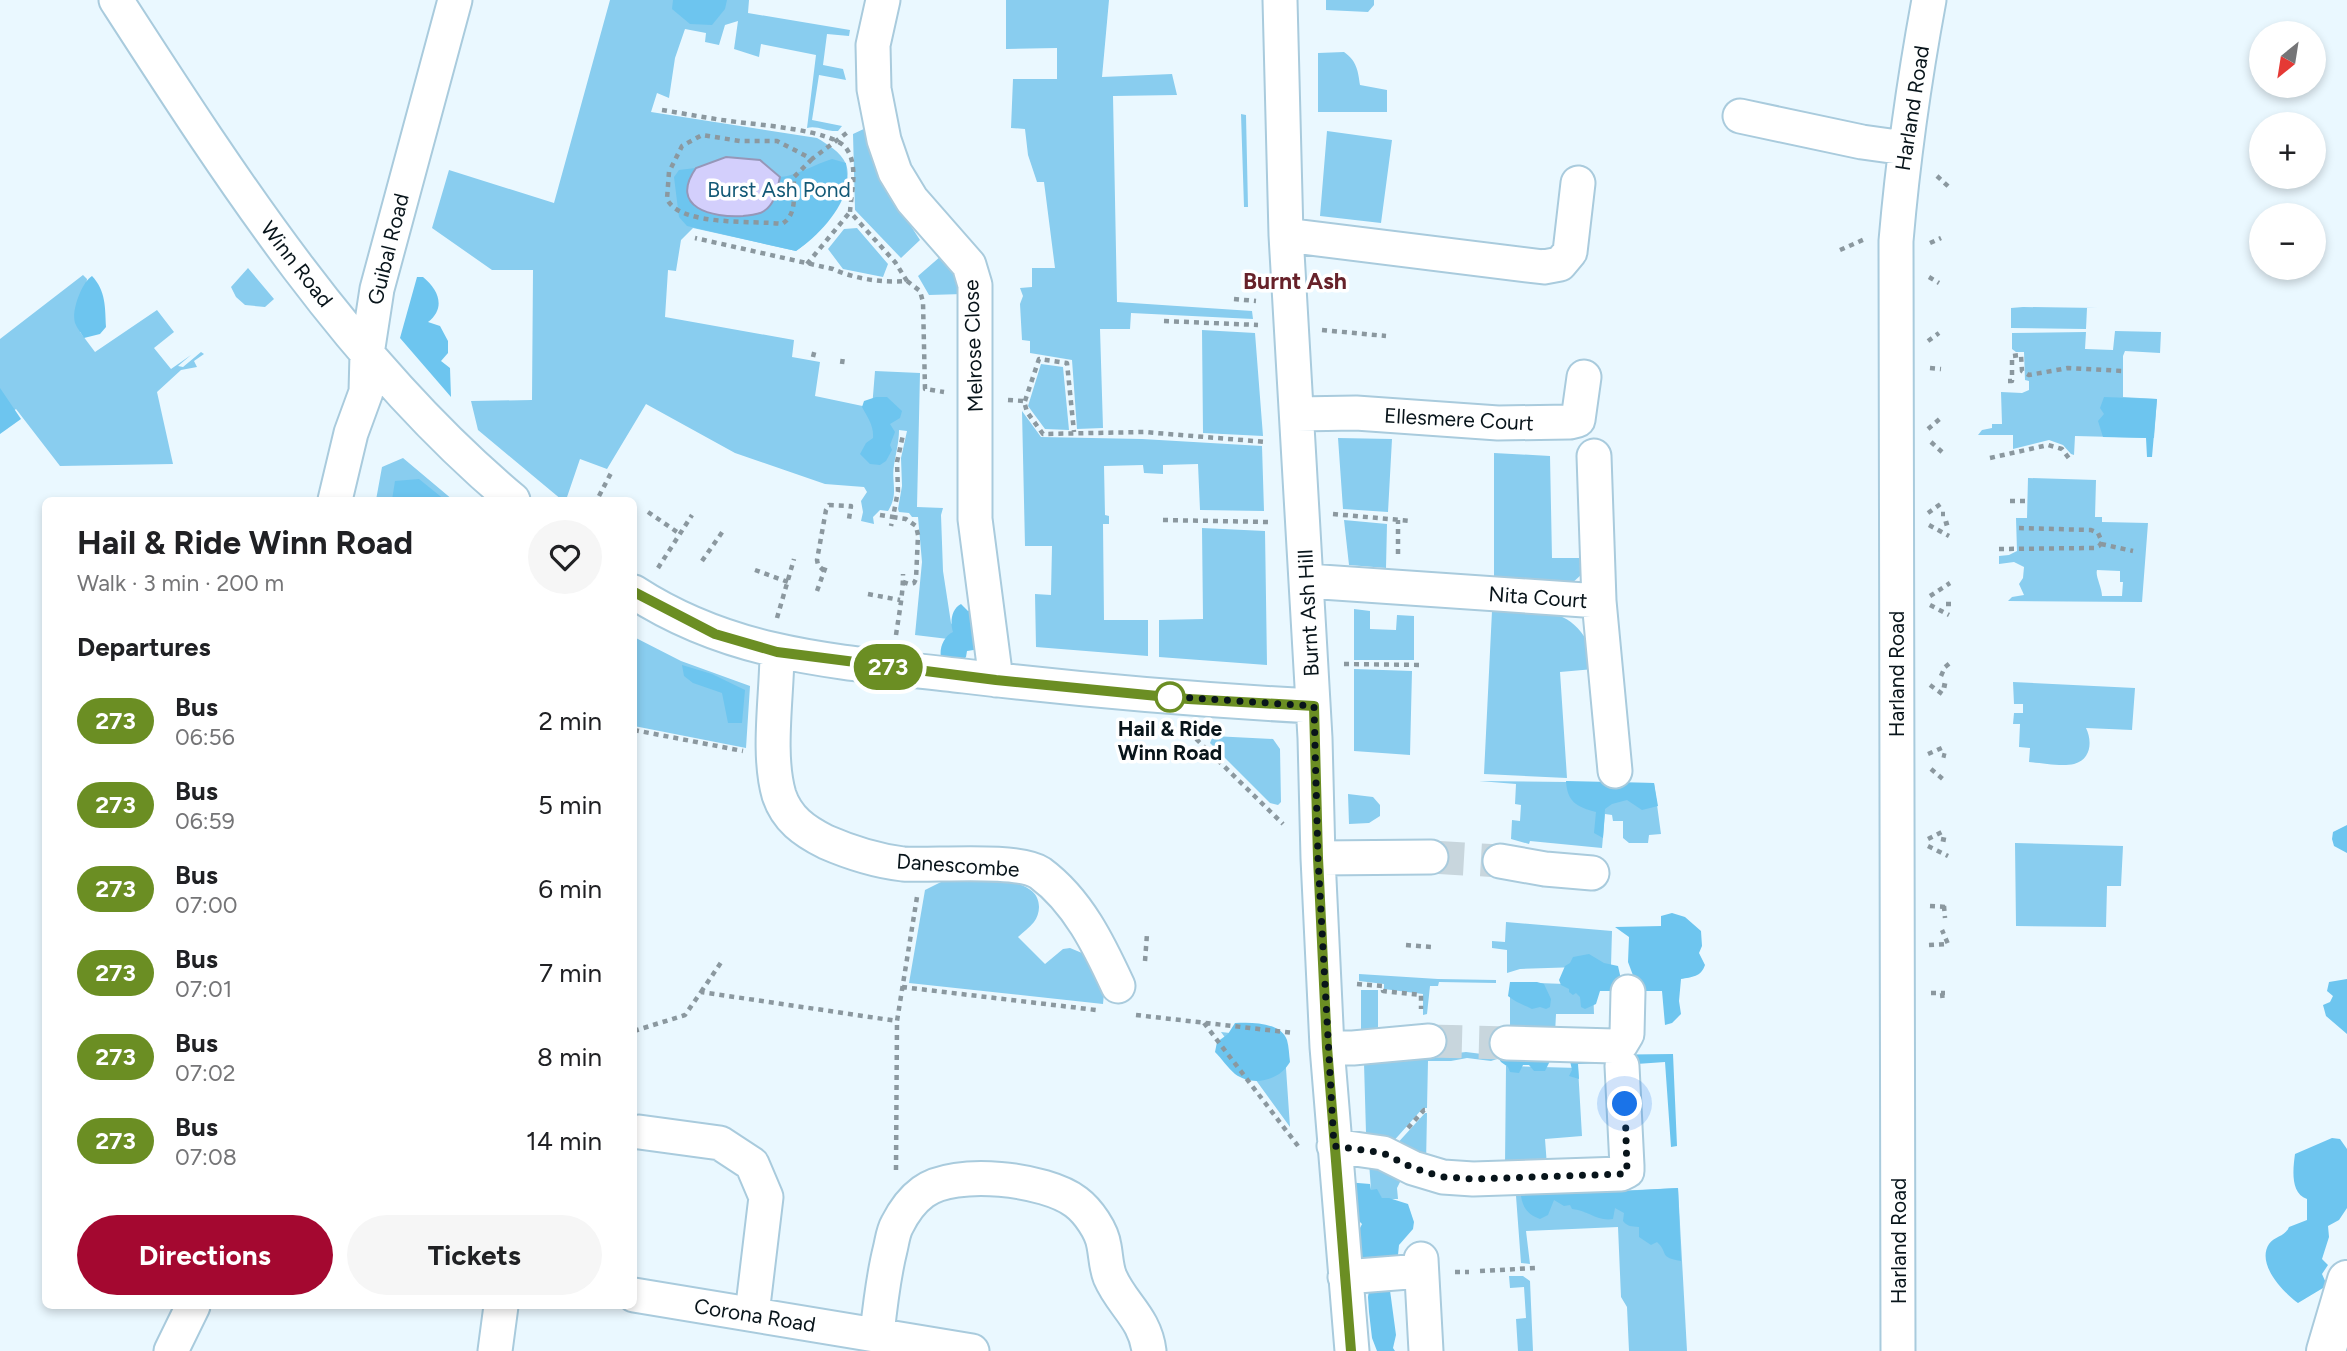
<!DOCTYPE html>
<meta charset="utf-8">
<style>
:root{--surface:#fff;--page:#f6f6f6;--text:#202124;--muted:#757577;--accent:#a40830}
body{margin:0;font-family:Figtree,sans-serif;background:var(--page);color:var(--text);height:100vh;display:flex;flex-direction:column;font-size:26px;white-space:nowrap}
*{box-sizing:border-box;margin:0}
p{font-size:23px;color:var(--muted)}
.icon{flex:none;width:38px;height:38px;fill:none;stroke:currentColor;stroke-width:2;stroke-linecap:round;stroke-linejoin:round}
.map{position:relative;flex:1;overflow:hidden}
.sheet{position:absolute;left:42px;top:497px;width:595px;height:812px;display:flex;flex-direction:column;background:var(--surface);border-radius:10px;box-shadow:0 4px 10px #0003}
.sheet>*{flex:none}
.badge{padding:0 14px;border-radius:23px;font-size:24px;line-height:46px}
.needle{width:46px;rotate:210deg}
.tools{position:absolute;left:2249px;top:21px;display:grid;gap:14px}
.tools a{display:grid;place-items:center;width:77px;height:77px;border-radius:50%;background:var(--surface);box-shadow:0 4px 10px #0003;font-size:35px}
.you{position:absolute;width:35px;height:35px;margin:-18px;border:5px solid #fff;border-radius:50%;background:#1a73e8;box-shadow:0 0 0 10px #1a73e833}
.map>.badge{position:absolute;translate:-50% -50%;box-shadow:0 0 0 4px #fff}
h2{padding:0 35px;font-size:26px;line-height:63px}
.round{display:grid;place-items:center;flex:none;width:74px;height:74px;border-radius:37px;background:var(--page)}
.summary{display:flex;align-items:center;justify-content:space-between;height:119px;padding:0 35px}
h1{font-size:33px;font-weight:700;line-height:52px}
.button{display:flex;gap:14px;margin-top:auto;padding:14px 35px}
.button a{flex:1;height:80px;border-radius:42px;background:var(--accent);color:#fff;font-size:28px;font-weight:700;line-height:80px;text-align:center}
.button a+a{background:var(--page);color:var(--text)}
ul{padding:0;list-style:none}
li{display:flex;align-items:center;gap:21px;height:84px;padding:0 35px}
li div{flex:1}
li b{display:block;font-size:26px}
li em{font-style:normal}
li .badge{min-width:77px;font-weight:700;text-align:center}
.map>svg:first-child{display:block}
.green{fill:#89cdef;fill-rule:evenodd}
.forest{fill:#6dc5ef}
.water{fill:#d3cffc;stroke:#9697b8;stroke-width:2}
.lines{fill:none;stroke-linecap:round;stroke-linejoin:round}
.minor-tunnel{stroke:#c8d6dd;stroke-width:33;stroke-dasharray:33 17;stroke-linecap:butt}
.minor-casing{stroke:#a9cbdd;stroke-width:37}
.major-casing{stroke:#a9cbdd;stroke-width:42}
.path{stroke:#8b989f;stroke-width:4.5;stroke-dasharray:5 5;stroke-linecap:butt}
.minor{stroke:#fff;stroke-width:33}
.major{stroke:#fff;stroke-width:38}
.line-casing{stroke:#fff;stroke-width:16}
.line{stroke:#6b8e23;stroke-width:10}
.walk{stroke:#08141a;stroke-width:7;stroke-dasharray:0 12.6}
.stop-dot{fill:#fff;stroke:#6b8e23;stroke-width:3.5}
.labels{text-anchor:middle;dominant-baseline:central;stroke-width:7;stroke-linejoin:round;paint-order:stroke}
.street-label{font-size:21px;fill:#08141a;stroke:#fff}
.park-label{font-size:21px;fill:#135976;stroke:#fff}
.stop-label{font-size:21px;font-weight:bold;fill:#08141a;stroke:#fff}
.neighbourhood-label{font-size:23px;font-weight:bold;fill:#672129;stroke:#fff}
</style>
<div class="map">
<svg width="2347" height="1351" viewBox="0 0 2347 1351">
<rect width="100%" height="100%" fill="#eaf8ff"/>
<path class="green" d="M610,0H749L748,13L850,30L849,36L827,34L823,65L843,69L846,80L819,75L812,120L842,126L838,131C827,132 817,125 807,128L816,55L761,44L759,57L734,49L738,21L725,25L719,45L705,42L706,33L685,29L675,58L669,98L657,93L651,112L817,138C827,144 841,152 846,164C856,192 818,236 796,251L693,228L681,240L676,271L668,270L665,317L794,340L792,357L820,362L815,396L872,408L875,371L920,373L917,507L943,508L941,515L943,571L951,623L965,641L915,635L922,562L918,517H912L909,513L899,512L898,509L902,486L901,458L907,431L899,430C899,442 896,453 894,465C891,482 899,494 888,511L880,510L873,517L874,524L861,521L863,512L861,501L867,492L864,487L825,484L735,453L646,404L607,469L580,459L566,500H562L478,430L471,401L532,400L533,270H492L432,228L449,170L554,203Z
M1006,0H1109L1102,77L1172,74L1177,95L1113,96L1117,302L1252,311L1253,319L1131,313L1130,329H1100L1103,428L1077,429L1072,360L1030,353V341L1022,340L1020,304L1023,296L1020,288L1032,287V268H1055L1044,182H1037L1028,155L1025,129L1011,128L1013,79H1057V48L1006,49Z
M1326,0H1374V5L1368,12L1326,10Z
M1344,52C1357,61 1358,71 1360,85L1387,90V112H1318V53Z
M1241,114L1246,115L1248,207H1244Z
M868,127L873,159L881,180L920,240L901,258L855,210L853,134Z
M1327,131L1392,140L1381,223L1320,216Z
M857,228L888,264L883,277L843,269L828,249L844,229Z
M941,256L961,279L963,294L929,295L918,276Z
M248,268L274,299L265,307L245,305L236,297L231,287Z
M83,275L87,279L80,332L95,352L157,310L174,332L154,348L171,369L191,355L178,366L183,367L201,352L204,354L194,361L197,367L181,370L157,392L173,464L60,466L16,409L0,421V339Z
M2011,308L2023,307L2098,308H2087L2086,329L2011,328Z
M1202,330L1255,333L1263,436L1203,433Z
M2115,331L2161,332L2160,353L2125,351L2123,356V397L2157,399L2154,438L2075,436L2074,455L2071,454L2063,445L2049,440L2013,449V435H1978L1982,430L1992,428V424H2002L2001,392L2022,393L2029,390V381L2025,380L2024,352H2016L2012,349V333L2086,332L2085,349L2113,350Z
M1041,364L1063,367L1069,430L1045,429L1028,406Z
M1022,411L1041,437L1142,439L1262,446L1264,511L1200,510L1198,464L1163,465V474L1144,473L1143,465L1104,466L1105,515L1109,516V524H1103L1104,620H1148V656L1036,647L1035,594L1051,595L1052,546H1025Z
M1338,438L1392,439L1388,512L1343,509Z
M1494,453L1550,456L1552,558H1588L1582,574L1570,585L1494,579Z
M403,458L453,500H376L382,467Z
M2028,478L2096,480L2095,517H2102V522L2148,523L2142,602L2008,601L2012,597L2024,595L2019,584L2023,578L2024,567L2014,562L1999,564V556L2009,555L2017,551L2016,518H2027ZM2097,570L2120,571V582H2123L2122,596H2102C2102,587 2095,576 2097,570Z
M1344,520L1387,524L1386,568L1349,565Z
M1202,528L1265,531L1267,665L1159,657V620L1203,619Z
M1354,609L1370,611V629L1396,630L1397,615L1414,616V660H1354Z
M1492,611C1529,612 1566,603 1587,641C1592,649 1592,660 1594,669L1560,672L1567,778L1484,774Z
M634,637L681,661L750,686L746,748L634,726Z
M1354,669L1412,671L1410,755L1354,751Z
M2013,682L2135,688L2132,730L2086,728C2092,740 2092,759 2074,764C2062,767 2042,763 2029,762L2030,748L2019,747L2020,724H2013L2014,713H2023V704H2014Z
M1213,736L1273,739L1280,749L1281,802L1278,805L1270,803L1210,743Z
M1479,781L1654,783L1661,834L1649,835L1648,843H1629L1623,838V821H1613L1612,815L1605,814L1602,848L1530,841L1529,844L1511,839L1512,820L1520,821L1521,805L1515,804L1516,784Z
M1348,794L1373,797L1380,805V816L1369,823L1349,824Z
M2015,843L2123,846L2121,886H2107L2106,927L2016,926Z
M958,879C980,880 1039,875 1039,907C1039,912 1037,918 1034,922C1029,928 1023,932 1018,937L1045,964L1063,949L1070,948L1082,953L1104,993L1103,1004L909,983L925,890L941,882Z
M1506,922L1612,931L1611,966L1520,969L1507,973V950L1492,948V941L1505,942Z
M1359,974L1438,979L1496,980V983L1439,982L1438,986H1430L1427,1014L1423,1015V994L1384,989V984L1359,981Z
M1510,982L1593,985L1594,1014H1556L1555,1034L1510,1033Z
M1361,990H1378V1039H1361Z
M1221,1032L1284,1039L1290,1127Z
M1466,1052L1498,1056L1497,1059L1491,1061L1467,1058L1451,1061H1428L1427,1108H1423L1391,1144L1380,1136L1366,1133L1364,1063Z
M1506,1066L1578,1068L1582,1136L1545,1139L1547,1166L1505,1165Z
M1425,1113H1427L1426,1164L1394,1147Z
M1369,1162L1403,1176L1397,1188L1398,1199H1382L1378,1192L1371,1190Z
M1678,1188L1687,1351H1629L1627,1307L1621,1297L1618,1227L1526,1231L1530,1264L1521,1263L1516,1196Z
M1509,1276H1523L1530,1281L1533,1351H1518L1516,1319L1526,1318L1524,1287L1510,1288Z"/>
<path class="forest" d="M673,0H727L725,9L712,25L690,24L672,9Z
M832,159L846,163C846,170 848,178 847,185C842,211 817,237 796,251L687,226L679,217L674,177L679,170L696,168C689,178 685,188 692,199C713,230 746,210 774,201L780,177C796,176 815,164 832,159Z
M92,276C106,291 105,307 106,327L100,334L84,338C81,333 77,328 75,323C71,311 82,282 92,276Z
M417,277H423C439,290 446,308 428,322L440,326L448,341V353L441,361L450,368L451,397L400,338Z
M0,388L21,419L0,434Z
M876,397H887L902,411L900,418L890,424L895,432L890,445L892,450L886,461L880,465L870,464L860,454L866,443L873,438C874,426 868,418 862,407L864,401Z
M2104,397L2157,399L2152,457H2147L2146,438L2103,437L2098,421L2104,414L2100,408Z
M419,479L445,500H392L395,481Z
M961,604L968,611L973,609L980,649L967,651L966,657L961,662L941,658C939,648 944,636 953,632C950,623 951,609 961,604Z
M682,665L712,674L745,690L742,723H728L722,693L693,683L684,676Z
M1566,781L1654,783L1658,806L1642,810L1627,800L1612,804L1605,809L1603,838L1594,833L1596,812C1576,807 1567,801 1566,781Z
M2347,825V853L2334,846L2332,839L2333,832Z
M1672,913L1685,917L1701,931L1702,946L1699,953L1705,965C1701,977 1692,977 1681,979L1679,1001L1681,1014L1672,1023L1665,1025L1662,991H1600L1596,1004L1585,1009L1581,1007L1580,997L1576,993L1573,995L1569,992V989L1561,985L1559,980L1565,966L1570,963L1573,957L1589,954L1604,963L1618,966L1621,979L1634,978L1628,962L1629,937L1615,927L1661,926V916Z
M2347,979V1034L2326,1016L2323,1005L2330,1002L2333,996L2327,991L2329,982Z
M1510,982H1537L1544,984L1551,999L1550,1007L1546,1009L1540,1007L1532,1009C1524,1005 1515,1002 1508,996Z
M1235,1023C1251,1022 1281,1022 1287,1040C1289,1047 1289,1055 1290,1062C1279,1081 1253,1087 1235,1074C1228,1068 1222,1059 1215,1052L1217,1042L1228,1034Z
M1673,1054L1677,1146L1671,1147L1665,1062L1608,1066L1605,1063L1578,1064L1579,1079L1569,1076L1572,1070L1570,1061L1553,1055L1545,1071H1534L1529,1065H1523L1519,1073L1510,1072L1508,1067L1501,1062L1497,1056H1498Z
M2332,1138L2340,1139L2347,1149V1208L2339,1220L2328,1226L2329,1237L2322,1259L2328,1265L2322,1274L2326,1283L2323,1288L2298,1303C2283,1292 2256,1264 2269,1244C2275,1236 2285,1237 2289,1227L2307,1220V1199C2290,1193 2293,1169 2295,1154Z
M1346,1182L1370,1184L1371,1190L1377,1189L1382,1198H1389L1408,1204L1414,1222L1413,1229L1399,1245L1398,1255L1403,1263L1389,1283L1396,1335L1393,1348L1395,1351H1377L1372,1338L1369,1312L1368,1297L1370,1284L1362,1263L1359,1230L1362,1224L1349,1211Z
M1623,1184L1625,1191L1678,1188L1681,1261C1658,1257 1669,1253 1657,1242L1651,1245L1639,1237V1227C1631,1226 1628,1227 1623,1221L1624,1213L1615,1208L1613,1219C1598,1222 1587,1210 1572,1209L1570,1205L1564,1206L1554,1200L1548,1215L1540,1219C1528,1215 1523,1208 1521,1196L1506,1190Z"/>
<path class="water" d="M726,157L760,160L780,177C777,190 775,204 764,211C758,215 750,215 743,216C713,218 668,208 696,168Z"/>
<g class="lines">
<path class="minor-tunnel" d="M1431,857L1500,861
M1429,1041L1507,1043"/>
<defs>
<path id="minor" d="M116,0C231,178 349,362 513,500
M883,0L873,45L874,89L884,140L895,172L912,200L969,265L975,285V519L996,680
M1280,0L1286,235L1315,738L1318,858L1327,1047L1352,1351
M1740,116L1862,142L1905,148
M1286,235L1544,267L1560,264L1570,252L1578,183
M1297,414L1356,413L1498,423L1570,422L1578,420L1584,377
M1594,456L1599,601
M335,500L351,433L366,392L367,354L377,289L455,0
M1307,581L1599,601L1615,771
M634,592C737,659 846,662 964,676C1081,690 1197,700 1313,706
M777,652C777,695 767,754 779,795C787,819 804,831 826,842C849,852 878,861 903,864C933,866 1018,858 1040,873C1078,901 1099,945 1118,986
M1318,858L1431,857
M1500,861L1545,869L1592,873
M1507,1043L1614,1046L1621,1044L1627,1034L1628,992
M1327,1047L1353,1048L1429,1041
M639,1132L720,1143L752,1164L766,1197L752,1314
M1334,1146L1383,1153L1413,1168L1443,1177L1473,1179L1621,1174L1627,1171V1166L1622,1066
M1421,1259L1426,1351
M1345,1277L1421,1271
M634,1295L972,1351
M877,1334C880,1306 883,1278 890,1250C892,1242 893,1232 897,1225C903,1213 912,1200 923,1192C955,1168 1046,1179 1076,1202C1088,1211 1102,1231 1104,1246C1106,1256 1106,1267 1110,1277C1122,1305 1145,1318 1149,1351
M171,1351L193,1306
M495,1351L501,1306
M1898,1351L1896,241C1903,159 1914,81 1929,0"/>
<path id="major" d="M2326,1351L2347,1280"/>
</defs>
<use href="#minor" class="minor-casing"/>
<use href="#major" class="major-casing"/>
<path class="path" d="M662,110C687,114 712,119 737,122C760,125 832,130 846,148C859,165 851,194 850,212L895,262L907,281C883,283 855,279 833,269L695,238
M812,159L794,177C793,194 798,214 782,224C755,220 680,227 667,199L669,172L682,146L702,135L740,141H777L812,159L848,132
M1937,176L1950,188
M1930,243L1941,238
M1840,250L1865,239
M807,264L850,212
M1929,277L1939,283
M907,281L920,291L923,302L925,389L944,392
M1234,299L1256,301
M1164,321L1258,325
M1322,330L1386,336
M1928,341L1939,333
M813,357L815,349
M842,364L843,357
M1930,368L1941,369
M2008,381H2012V356L2021,355L2022,371L2029,375L2068,368L2123,371
M1008,400L1024,401L1027,412L1043,434L1144,432L1266,442
M1025,401L1039,359L1067,363L1074,432
M1928,429L1943,416
M1931,442L1942,452
M1990,458L2048,445L2062,449L2071,461
M599,496L611,473
M2010,501H2028
M648,512L680,534
M1928,513L1942,503
M1333,514L1411,521
M1941,514H1945
M880,515L893,517L891,526
M1163,520L1269,522
M1944,524L1951,522
M1929,525L1949,536
M2101,544L2133,551
M1999,549L2094,548L2099,546L2102,542L2098,533L2091,530L2019,528
M1398,554V520
M702,561L723,531
M658,568L692,515
M755,570L788,582
M824,571L818,565L817,560L826,510L829,505L851,506L849,519
M903,582L909,584L914,583L916,579L918,535L916,526L906,519L893,517L898,491L897,462L903,435
M817,591L827,563
M868,594L900,600
M1930,596L1950,583
M1946,604H1954
M1930,605L1949,615
M777,618L794,559
M896,635C899,614 903,595 903,574
M1344,664L1424,665
M1941,676L1945,667L1950,663
M1930,685L1945,696
M1942,685L1947,686
M634,730L743,751
M1189,732L1283,824
M1928,754L1944,747
M1942,755L1946,756
M1931,769L1944,780
M1928,839L1944,831
M1941,839L1946,840
M1928,846L1948,856
M1930,906L1947,907
M1944,906L1945,918
M1406,945L1431,947
M1929,945L1948,944L1942,930
M1145,961L1147,934
M1357,984L1383,986V991L1421,995V1009
M902,987L1096,1010
M701,992L722,961
M1931,993H1945
M1942,993L1943,1003
M1136,1015L1294,1033
M1204,1023L1298,1146
M634,1031L685,1015L701,992L897,1021L917,897
M1408,1128L1424,1110H1427
M896,1170L897,1021
M1480,1271L1536,1268
M1455,1272H1469"/>
<use href="#minor" class="minor"/>
<use href="#major" class="major"/>
</g>
<g class="lines">
<defs>
<path id="line" d="M634,592L715,634L777,652L996,680L1188,699L1314,706L1318,858L1327,1047L1351,1351"/>
</defs>
<use href="#line" class="line-casing"/>
<use href="#line" class="line"/>
<path class="walk" d="M1170,697L1161,696L1314,706L1318,858L1334,1146L1383,1153L1413,1168L1443,1177L1474,1179L1621,1174L1627,1171L1625,1104"/>
</g>
<circle class="stop-dot" cx="1170" cy="697" r="14"/>
<g class="labels">
<g class="street-label">
<text transform="translate(1912 108) rotate(-81)">Harland Road</text>
<text transform="translate(388 249) rotate(-76)">Guibal Road</text>
<text transform="translate(297 264) rotate(52)">Winn Road</text>
<text transform="translate(973 346) rotate(-92)">Melrose Close</text>
<text transform="translate(1459 419) rotate(3)">Ellesmere Court</text>
<text transform="translate(1538 597) rotate(4)">Nita Court</text>
<text transform="translate(1308 613) rotate(-93)">Burnt Ash Hill</text>
<text transform="translate(1896 674) rotate(-90)">Harland Road</text>
<text transform="translate(958 865) rotate(4)">Danescombe</text>
<text transform="translate(1898 1241) rotate(-90)">Harland Road</text>
<text transform="translate(755 1315) rotate(9)">Corona Road</text>
</g>
<g class="park-label">
<text x="779" y="189">Burst Ash Pond</text>
</g>
<g class="stop-label">
<text x="1170" y="728">Hail &amp; Ride<tspan x="1170" dy="24">Winn Road</tspan></text>
</g>
<g class="neighbourhood-label">
<text x="1295" y="281">Burnt Ash</text>
</g>
</g>
</svg>
<div class="tools">
<a><svg class="needle" viewBox="-14 -14 28 28"><path d="M0-13l5 13h-10z" fill="#e53935"/><path d="M0 13l5-13h-10z" fill="#757577"/></svg></a>
<a>+</a>
<a>−</a>
</div>
<div class="you" style="left:1625px;top:1104px"></div>
<b class="badge" style="left:888px;top:667px;background:#6b8e23;color:#fff">273</b>
<section class="sheet">
<div class="summary"><div><h1>Hail &amp; Ride Winn Road</h1><p>Walk · 3 min · 200 m</p></div><a class="round"><svg class="icon" aria-label="heart" viewBox="0 0 24 24"><path d="M12 20l-8-8c-3-5 5-10 8-4 3-6 11-1 8 4z"/></svg></a></div>
<h2>Departures</h2>
<ul>
<li><span class="badge" style="background:#6b8e23;color:#fff">273</span><div><b>Bus</b><p>06:56</p></div><em>2 min</em></li>
<li><span class="badge" style="background:#6b8e23;color:#fff">273</span><div><b>Bus</b><p>06:59</p></div><em>5 min</em></li>
<li><span class="badge" style="background:#6b8e23;color:#fff">273</span><div><b>Bus</b><p>07:00</p></div><em>6 min</em></li>
<li><span class="badge" style="background:#6b8e23;color:#fff">273</span><div><b>Bus</b><p>07:01</p></div><em>7 min</em></li>
<li><span class="badge" style="background:#6b8e23;color:#fff">273</span><div><b>Bus</b><p>07:02</p></div><em>8 min</em></li>
<li><span class="badge" style="background:#6b8e23;color:#fff">273</span><div><b>Bus</b><p>07:08</p></div><em>14 min</em></li>
</ul>
<div class="button"><a>Directions</a><a>Tickets</a></div>
</section>
</div>
